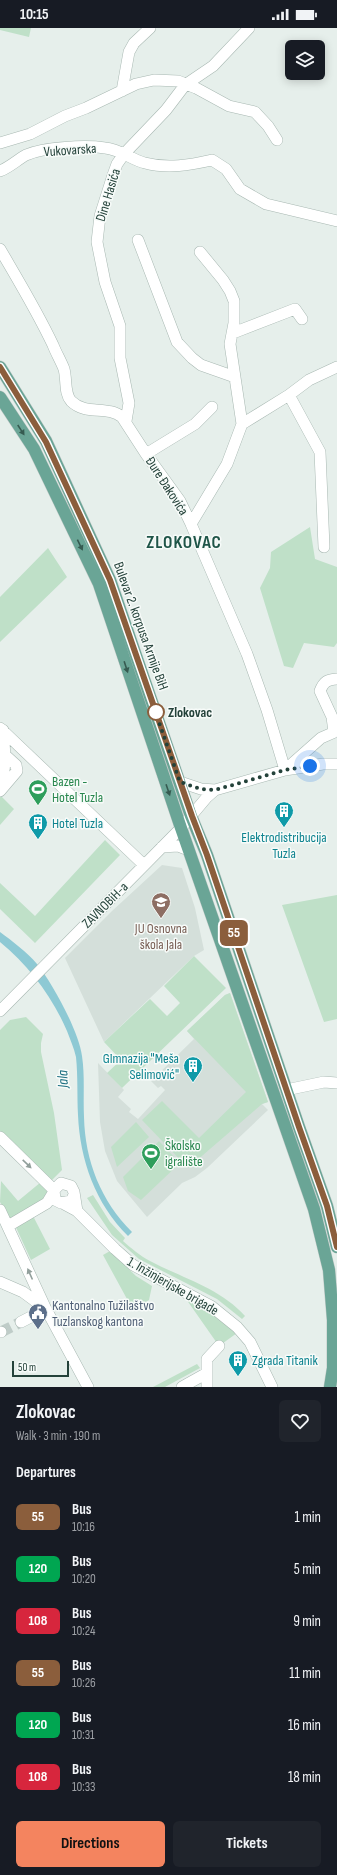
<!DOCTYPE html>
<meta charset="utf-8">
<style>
:root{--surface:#171b24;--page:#20242c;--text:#f1f3f6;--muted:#9ea1a6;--accent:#f4845f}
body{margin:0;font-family:"Sofia Sans Condensed",sans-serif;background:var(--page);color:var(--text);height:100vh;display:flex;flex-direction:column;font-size:15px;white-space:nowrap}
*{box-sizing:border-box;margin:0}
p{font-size:13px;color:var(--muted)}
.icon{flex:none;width:22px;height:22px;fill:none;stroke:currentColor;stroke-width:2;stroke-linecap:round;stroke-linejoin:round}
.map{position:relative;height:1359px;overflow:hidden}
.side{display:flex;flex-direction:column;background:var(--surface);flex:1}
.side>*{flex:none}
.badge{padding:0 8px;border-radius:6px;font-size:14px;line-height:26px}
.buttons{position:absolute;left:285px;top:12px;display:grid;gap:8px}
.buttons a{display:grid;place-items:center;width:40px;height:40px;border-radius:6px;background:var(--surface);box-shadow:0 2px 10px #0003;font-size:20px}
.scale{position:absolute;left:12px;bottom:10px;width:57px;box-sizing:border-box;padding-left:4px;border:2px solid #24423a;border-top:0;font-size:11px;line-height:14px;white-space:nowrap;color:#24423a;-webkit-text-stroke:3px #f7fbf9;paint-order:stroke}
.you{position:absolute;width:20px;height:20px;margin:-10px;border:3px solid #fff;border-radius:50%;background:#1a73e8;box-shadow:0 0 0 6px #1a73e833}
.map>.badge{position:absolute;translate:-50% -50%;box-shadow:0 0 0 2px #fff}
h2{padding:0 16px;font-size:15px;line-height:36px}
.round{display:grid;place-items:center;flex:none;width:42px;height:42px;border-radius:6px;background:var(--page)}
.headline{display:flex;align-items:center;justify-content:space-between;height:68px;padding:0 16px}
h1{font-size:19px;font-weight:700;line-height:30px}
.primary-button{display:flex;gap:8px;margin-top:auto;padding:8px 16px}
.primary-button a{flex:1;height:46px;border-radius:6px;background:var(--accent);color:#111;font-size:16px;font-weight:700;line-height:46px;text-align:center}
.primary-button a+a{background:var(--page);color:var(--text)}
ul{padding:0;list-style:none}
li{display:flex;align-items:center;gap:12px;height:52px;padding:0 16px}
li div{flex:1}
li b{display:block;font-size:15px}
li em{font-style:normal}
li .badge{min-width:44px;font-weight:700;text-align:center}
.status{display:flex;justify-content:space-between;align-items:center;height:28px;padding:0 20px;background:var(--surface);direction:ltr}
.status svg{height:11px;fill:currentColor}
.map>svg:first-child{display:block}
.built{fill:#d4dfda}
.green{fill:#bfe0c8}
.water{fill:#8ec9d4}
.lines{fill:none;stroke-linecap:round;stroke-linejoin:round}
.minor-tunnel{stroke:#bfccc8;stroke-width:11;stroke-dasharray:11 5.5;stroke-linecap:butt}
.minor-casing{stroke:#a8b8b2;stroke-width:12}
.major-casing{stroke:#c2cac8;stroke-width:13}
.minor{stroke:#fff;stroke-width:11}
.major{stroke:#6aa596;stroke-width:12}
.oneway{fill:#365b51}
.oneway2{fill:#92a09c}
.line-casing{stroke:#fff;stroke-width:9}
.line{stroke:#8b5e3c;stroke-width:6}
.walk{stroke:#24423a;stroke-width:4;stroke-dasharray:0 7.2}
.stop-dot{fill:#fff;stroke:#8b5e3c;stroke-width:2}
.labels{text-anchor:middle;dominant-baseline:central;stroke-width:3;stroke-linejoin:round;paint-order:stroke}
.street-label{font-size:14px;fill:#24423a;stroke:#f7fbf9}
.stop-label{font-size:14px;font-weight:bold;fill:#24423a;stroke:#f7fbf9;text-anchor:start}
.leisure-label{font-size:14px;fill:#27864d;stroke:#f7fbf9;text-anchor:start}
.culture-label{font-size:14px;fill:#0d838f;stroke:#f7fbf9;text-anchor:start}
.education-label{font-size:14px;fill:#785e54;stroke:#f7fbf9}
.service-label{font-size:14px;fill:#4e5e75;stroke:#f7fbf9;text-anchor:start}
.water-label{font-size:15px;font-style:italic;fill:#1c6f80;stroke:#f7fbf9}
.district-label{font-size:18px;font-weight:bold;letter-spacing:1px;fill:#1f5548;stroke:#f7fbf9}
</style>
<div class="status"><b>10:15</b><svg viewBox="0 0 49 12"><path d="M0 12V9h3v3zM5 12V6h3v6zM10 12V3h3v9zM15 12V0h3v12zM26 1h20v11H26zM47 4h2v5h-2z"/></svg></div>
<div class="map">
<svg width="337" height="1359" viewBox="0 0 337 1359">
<rect width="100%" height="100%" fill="#e6efeb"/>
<path class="built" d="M162,837L182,840L195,880L204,922L194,928L104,1014L65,930L112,883Z
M230,965L268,1074L262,1076L268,1082L207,1140L195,1149L182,1155L147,1189L117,1153L105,1123L100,1094L98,1035L124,1062L118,1069L131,1081L129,1084L138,1091L165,1062L161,1058L158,1060L151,1053L194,1011L187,1003L225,967Z"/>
<path class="green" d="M0,0H31L29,9L0,2Z
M310,499L315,531L337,539V615L334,619L304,615L293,640L284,638L260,560L270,540L271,524Z
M48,520L67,549L0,614V569Z
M0,767L14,781L0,797Z
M105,812L120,827L35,915L0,881V855L35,888Z
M337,867V991L324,994L282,877Z
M194,928L226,960L122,1060L107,1045L121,1032L104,1014L150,971L167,988L180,975L164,958Z
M230,965L268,1074L262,1076L188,1140L142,1092L162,1073L199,1110L246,1064L187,1003L225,967Z
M26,989L43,1006L41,1015V1024L54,1085L62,1142L50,1154L0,1105V1002L10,992Z
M136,1094L149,1109L117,1139L111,1119Z
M159,1113L180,1135L141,1172L128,1163L123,1149Z
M1,1153L18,1173L41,1154L48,1161L49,1168L10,1192L0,1174Z
M93,1167L110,1194L125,1210L123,1213C131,1220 140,1228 150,1233C182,1250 220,1260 245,1288L242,1291L217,1271L139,1231L112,1207L87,1170Z
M31,1184L50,1221L31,1232L13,1193Z
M110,1223L136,1248L152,1258L149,1272L133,1282L103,1227Z
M184,1268L211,1284L237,1305L219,1318Z
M197,1336L200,1340L165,1359H153Z"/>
<path class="water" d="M0,904C12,913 27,924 37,936C53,956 79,1004 82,1028C85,1048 83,1069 84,1089C85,1133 101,1173 132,1204L128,1208C95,1175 80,1132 78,1087C77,1068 78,1048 76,1029C74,1020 70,1011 67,1003C52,968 29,938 0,914Z"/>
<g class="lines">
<path class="minor-tunnel" d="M1,1304L21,1294"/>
<defs>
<path id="minor" d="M122,63L129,24L134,15L150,0
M0,115L30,106L65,88L86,80L136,56L154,52L178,53L196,60L229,78L255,84L268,98L277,112
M0,143C10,139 17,132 26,127C44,119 86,117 105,120C120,121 132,132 145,135C168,141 190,137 212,132L226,141L240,161L266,176L337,193
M138,212L177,314L192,330L201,337L235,349
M0,221C18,252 37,283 53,317C56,325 61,333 64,341C67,352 64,365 71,373C86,388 107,377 122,389L146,426L180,473L191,496L247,626L267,682L285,742L323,736H337
M200,224L223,252L230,263L234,273V295L230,316L242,396
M233,305L295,281L302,291
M289,367L320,424L324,519
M126,393L129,375L120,330V298L105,254L97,214L100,188L113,147L117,136L124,126L166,82L185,57L213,38L249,0
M146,426L195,396L212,379
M191,496L227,436L242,396L289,367L309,352L337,339
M0,700L144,837
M334,704L332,689L320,663C324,653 327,652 337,651
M180,754L201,761L215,762
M0,755C8,739 4,719 3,702
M0,763L17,743L16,737L5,727
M162,819L178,818L188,822
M0,983L181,800L207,769L215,762L285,742L321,710L337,703
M286,1062L324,1054L337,1055
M0,1109L54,1162
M74,1167L71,1173L61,1175L55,1172L54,1162L61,1155L71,1158L74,1164L77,1183
M64,1176L77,1183L115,1221L133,1237L211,1278L237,1299L250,1314L272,1359
M0,1182L45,1279
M8,1198L47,1175L53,1165
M0,1254L23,1264L46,1281L88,1359
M21,1294L46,1281
M0,1304H1
M182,1359L207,1345
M207,1359V1331L219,1318"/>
<path id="major" d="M0,339L46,413L110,552L191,788L207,827L299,1099L327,1178L337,1219
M0,369L34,421L99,556L181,800L314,1181L329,1242L333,1292V1340L330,1359"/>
</defs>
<use href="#minor" class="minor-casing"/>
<use href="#major" class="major-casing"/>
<use href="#minor" class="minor"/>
<use href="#major" class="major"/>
</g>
<defs><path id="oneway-solid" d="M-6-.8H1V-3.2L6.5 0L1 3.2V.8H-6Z"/></defs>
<g class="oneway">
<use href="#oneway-solid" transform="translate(21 402) rotate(57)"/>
<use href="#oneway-solid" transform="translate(80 517) rotate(64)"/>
<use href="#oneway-solid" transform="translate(126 639) rotate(72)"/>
<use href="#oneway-solid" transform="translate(168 762) rotate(71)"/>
</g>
<g class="oneway2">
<use href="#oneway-solid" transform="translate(27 1136) rotate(44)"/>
<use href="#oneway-solid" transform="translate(30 1246) rotate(-114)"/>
</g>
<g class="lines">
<defs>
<path id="line" d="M0,339L46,414L110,552L192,788L207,827L299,1099L327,1178L337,1219"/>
</defs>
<use href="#line" class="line-casing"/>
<use href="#line" class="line"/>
<path class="walk" d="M156,684L154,680L180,754L201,761L215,762L285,742L310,738"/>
</g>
<defs>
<symbol id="stadium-pin" viewBox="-11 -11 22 30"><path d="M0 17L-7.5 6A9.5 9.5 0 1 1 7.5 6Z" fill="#2e9e5b" stroke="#f7fbf9"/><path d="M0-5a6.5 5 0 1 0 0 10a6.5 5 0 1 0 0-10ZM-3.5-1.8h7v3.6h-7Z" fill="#fff"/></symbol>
<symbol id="building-pin" viewBox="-11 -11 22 30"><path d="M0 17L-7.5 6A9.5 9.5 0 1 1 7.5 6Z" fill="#0f9aa8" stroke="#f7fbf9"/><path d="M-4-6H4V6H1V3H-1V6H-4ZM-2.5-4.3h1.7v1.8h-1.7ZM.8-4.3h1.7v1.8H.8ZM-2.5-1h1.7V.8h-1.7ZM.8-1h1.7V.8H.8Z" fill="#fff"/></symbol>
<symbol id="school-pin" viewBox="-11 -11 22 30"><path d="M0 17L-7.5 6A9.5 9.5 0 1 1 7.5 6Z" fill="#8d6e63" stroke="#f7fbf9"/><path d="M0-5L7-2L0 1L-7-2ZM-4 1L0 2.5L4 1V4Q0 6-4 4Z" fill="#fff"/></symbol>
<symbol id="civic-pin" viewBox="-11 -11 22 30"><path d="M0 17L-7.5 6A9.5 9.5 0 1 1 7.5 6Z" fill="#5c6f8a" stroke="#f7fbf9"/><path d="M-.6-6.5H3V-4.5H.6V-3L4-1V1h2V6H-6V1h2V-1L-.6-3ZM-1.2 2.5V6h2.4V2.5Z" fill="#fff"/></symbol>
</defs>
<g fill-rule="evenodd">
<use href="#stadium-pin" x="27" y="750" width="22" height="30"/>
<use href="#building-pin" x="273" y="772" width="22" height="30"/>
<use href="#building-pin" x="27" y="784" width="22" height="30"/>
<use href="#school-pin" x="150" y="863" width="22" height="30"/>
<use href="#building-pin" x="182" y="1027" width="22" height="30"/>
<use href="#stadium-pin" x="140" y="1114" width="22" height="30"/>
<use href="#civic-pin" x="27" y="1274" width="22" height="30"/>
<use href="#building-pin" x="227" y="1321" width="22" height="30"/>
</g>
<circle class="stop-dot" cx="156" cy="684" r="8"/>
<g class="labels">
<g class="street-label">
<text transform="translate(70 122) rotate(-4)">Vukovarska</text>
<text transform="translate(108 167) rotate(-73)">Dine Hasića</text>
<text transform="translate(167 458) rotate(57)">Đure Đakovića</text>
<text transform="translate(141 598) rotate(70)">Bulevar 2. korpusa Armije BiH</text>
<text transform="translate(105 877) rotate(-45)">ZAVNOBiH-a</text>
<text transform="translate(173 1258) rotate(30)">1. Inžinjerijske brigade</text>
</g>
<g class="stop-label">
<text x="168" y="684">Zlokovac</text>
</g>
<g class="leisure-label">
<text x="52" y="753">Bazen -<tspan x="52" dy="16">Hotel Tuzla</tspan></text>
<text x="165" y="1117">Školsko<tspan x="165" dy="16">igralište</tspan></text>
</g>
<g class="culture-label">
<text x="52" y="795">Hotel Tuzla</text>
<text x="284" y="809" text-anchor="middle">Elektrodistribucija<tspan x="284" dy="16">Tuzla</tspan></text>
<text x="179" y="1030" text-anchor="end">GImnazija "Meša<tspan x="179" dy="16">Selimović"</tspan></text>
<text x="252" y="1332">Zgrada Titanik</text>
</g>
<g class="education-label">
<text x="161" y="900">JU Osnovna<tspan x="161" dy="16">škola Jala</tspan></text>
</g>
<g class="service-label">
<text x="52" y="1277">Kantonalno Tužilaštvo<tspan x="52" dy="16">Tuzlanskog kantona</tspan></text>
</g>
<g class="water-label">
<text transform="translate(63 1051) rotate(-92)">Jala</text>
</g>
<g class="district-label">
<text x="184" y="514">ZLOKOVAC</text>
</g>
</g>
</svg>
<div class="buttons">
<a><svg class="icon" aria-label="layers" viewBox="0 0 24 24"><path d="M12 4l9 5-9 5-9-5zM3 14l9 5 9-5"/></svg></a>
</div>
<div class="scale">50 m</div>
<div class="you" style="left:310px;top:738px"></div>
<b class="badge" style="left:234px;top:905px;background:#8b5e3c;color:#fff">55</b>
</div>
<section class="side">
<div class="headline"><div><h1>Zlokovac</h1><p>Walk · 3 min · 190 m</p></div><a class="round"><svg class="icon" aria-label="heart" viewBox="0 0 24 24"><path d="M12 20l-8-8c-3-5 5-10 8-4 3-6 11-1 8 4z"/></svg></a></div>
<h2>Departures</h2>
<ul>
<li><span class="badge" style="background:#8b5e3c;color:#fff">55</span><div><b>Bus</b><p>10:16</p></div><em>1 min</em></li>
<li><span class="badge" style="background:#00a651;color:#fff">120</span><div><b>Bus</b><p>10:20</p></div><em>5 min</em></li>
<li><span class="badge" style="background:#d7263d;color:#fff">108</span><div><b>Bus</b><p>10:24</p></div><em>9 min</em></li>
<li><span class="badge" style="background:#8b5e3c;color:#fff">55</span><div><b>Bus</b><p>10:26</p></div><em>11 min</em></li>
<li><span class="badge" style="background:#00a651;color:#fff">120</span><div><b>Bus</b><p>10:31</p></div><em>16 min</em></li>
<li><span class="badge" style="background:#d7263d;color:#fff">108</span><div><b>Bus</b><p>10:33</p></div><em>18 min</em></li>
</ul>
<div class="primary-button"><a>Directions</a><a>Tickets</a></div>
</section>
